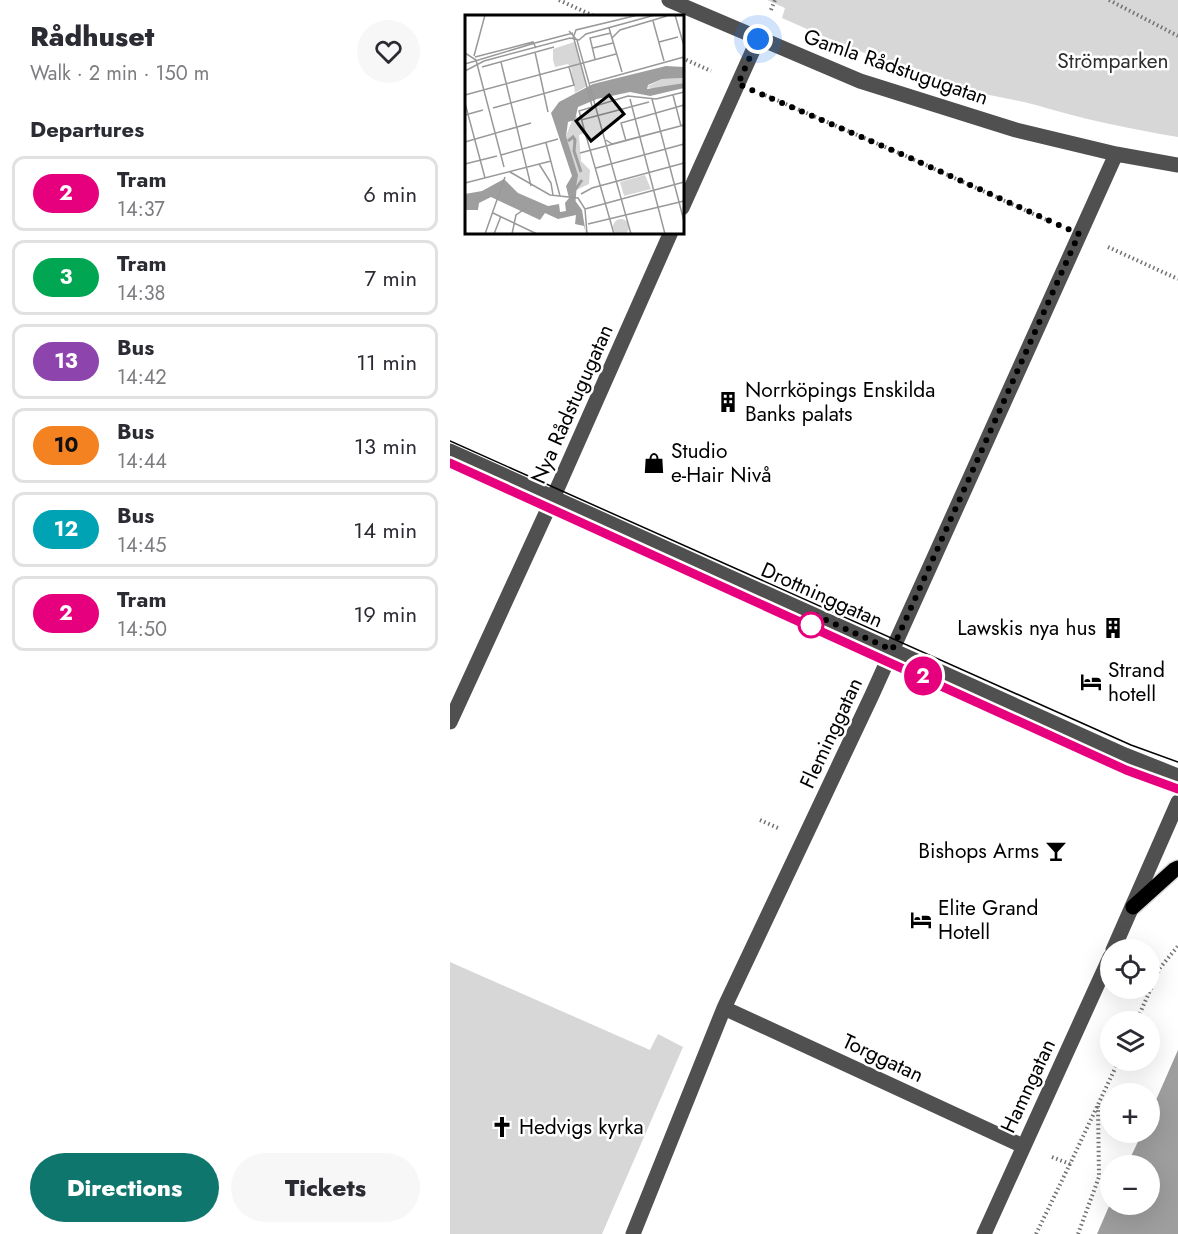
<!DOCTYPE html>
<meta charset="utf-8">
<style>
:root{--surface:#fff;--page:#f7f7f7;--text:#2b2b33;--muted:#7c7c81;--line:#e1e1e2;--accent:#0f766e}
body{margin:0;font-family:Jost,sans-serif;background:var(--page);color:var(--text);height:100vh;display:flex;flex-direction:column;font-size:22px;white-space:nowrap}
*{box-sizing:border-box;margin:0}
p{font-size:20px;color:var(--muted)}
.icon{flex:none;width:33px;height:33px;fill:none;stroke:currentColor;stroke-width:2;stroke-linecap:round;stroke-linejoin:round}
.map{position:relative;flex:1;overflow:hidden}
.details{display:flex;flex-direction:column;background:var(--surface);width:450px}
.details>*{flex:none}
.badge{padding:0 12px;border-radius:20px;font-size:21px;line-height:39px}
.buttons{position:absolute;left:650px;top:939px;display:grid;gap:12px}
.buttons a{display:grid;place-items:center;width:60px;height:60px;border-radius:50%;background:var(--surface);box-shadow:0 6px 24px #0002;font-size:30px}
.you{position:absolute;width:30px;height:30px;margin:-15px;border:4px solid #fff;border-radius:50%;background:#1a73e8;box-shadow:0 0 0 9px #1a73e833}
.map>.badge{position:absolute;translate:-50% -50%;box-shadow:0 0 0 3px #fff}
h2{padding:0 30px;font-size:22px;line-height:54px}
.round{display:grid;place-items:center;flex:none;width:63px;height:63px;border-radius:32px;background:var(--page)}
.head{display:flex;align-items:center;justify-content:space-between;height:102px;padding:0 30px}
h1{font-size:28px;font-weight:800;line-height:45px}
.action{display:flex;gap:12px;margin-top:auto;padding:12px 30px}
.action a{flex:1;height:69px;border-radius:36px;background:var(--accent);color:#fff;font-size:24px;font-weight:800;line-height:69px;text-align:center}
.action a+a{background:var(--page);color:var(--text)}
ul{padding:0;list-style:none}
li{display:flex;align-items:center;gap:18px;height:75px;margin:0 12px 9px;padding:0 18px;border:3px solid var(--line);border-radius:12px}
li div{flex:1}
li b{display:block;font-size:22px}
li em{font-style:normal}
li .badge{min-width:66px;font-weight:700;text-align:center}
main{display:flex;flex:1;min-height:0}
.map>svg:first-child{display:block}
.green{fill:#d7d7d7}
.water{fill:#9e9e9e}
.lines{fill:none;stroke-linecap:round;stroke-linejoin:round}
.major-casing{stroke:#dbdbdb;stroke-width:18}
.path{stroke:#727272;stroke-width:4;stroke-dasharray:1.5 3;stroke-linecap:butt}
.minor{stroke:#505050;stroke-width:15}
.major{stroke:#000;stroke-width:15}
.tram{stroke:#000;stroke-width:1.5}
.line-casing{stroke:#fff;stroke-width:14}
.line{stroke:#e6007e;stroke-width:9}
.walk{stroke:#000;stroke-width:6;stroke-dasharray:0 10.8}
.stop-dot{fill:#fff;stroke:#e6007e;stroke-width:3}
.labels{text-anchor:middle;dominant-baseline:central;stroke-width:5;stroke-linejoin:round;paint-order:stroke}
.park-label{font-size:21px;fill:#2e2e2e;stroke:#fff}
.street-label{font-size:21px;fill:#000;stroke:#fff}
.poi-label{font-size:21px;fill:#000;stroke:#fff;text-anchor:start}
.inset-river{fill:none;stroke:#9e9e9e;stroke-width:3}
.inset-road{fill:none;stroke:#999;stroke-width:1.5}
.view{fill:#000;fill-opacity:0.15;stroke:#000;stroke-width:3}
.inset-edge{fill:none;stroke:#000;stroke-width:3}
</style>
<main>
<section class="details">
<div class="head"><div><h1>Rådhuset</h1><p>Walk · 2 min · 150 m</p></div><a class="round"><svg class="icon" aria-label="heart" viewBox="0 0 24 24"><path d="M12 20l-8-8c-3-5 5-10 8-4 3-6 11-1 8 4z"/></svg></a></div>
<h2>Departures</h2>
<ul>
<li><span class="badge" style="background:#e6007e;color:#fff">2</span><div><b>Tram</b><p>14:37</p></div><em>6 min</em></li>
<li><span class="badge" style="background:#00a651;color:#fff">3</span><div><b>Tram</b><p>14:38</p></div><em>7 min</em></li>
<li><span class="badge" style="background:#8e44ad;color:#fff">13</span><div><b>Bus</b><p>14:42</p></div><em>11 min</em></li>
<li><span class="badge" style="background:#f58220;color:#111">10</span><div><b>Bus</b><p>14:44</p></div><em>13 min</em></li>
<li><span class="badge" style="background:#00a3b4;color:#fff">12</span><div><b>Bus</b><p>14:45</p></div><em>14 min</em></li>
<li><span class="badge" style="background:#e6007e;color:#fff">2</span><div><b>Tram</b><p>14:50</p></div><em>19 min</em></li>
</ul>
<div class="action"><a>Directions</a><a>Tickets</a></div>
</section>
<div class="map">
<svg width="728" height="1234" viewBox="0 0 728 1234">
<rect width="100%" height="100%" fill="#fff"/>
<path class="green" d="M317,0H728V137C680,129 632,119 586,105C565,99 544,97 523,91C457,71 394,46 332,18L335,8Z
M0,962L200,1050L208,1034L233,1047L152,1234H0Z"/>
<path class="water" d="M728,1050V1234H647L660,1204H699V1166L677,1165L692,1133L699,1132V1116Z"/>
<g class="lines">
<defs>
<path id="major" d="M683,907L724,870L728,868"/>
</defs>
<use href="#major" class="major-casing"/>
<path class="path" d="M109,0L144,16
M659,0L728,36
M321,10L325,0
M232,58L261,71
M315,95L456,156L601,222
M658,247L728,279
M310,820L328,828
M686,1022L710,968L728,946
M602,1157L620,1164L669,1060
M586,1234L620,1164
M628,1234L649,1177L648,1106"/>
<path class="minor" d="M219,0L410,81L566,130L666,154L728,165
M232,208L308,39
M0,451L675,755L728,776
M0,722L103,498L221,232
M663,950L728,802
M274,1008L573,1146
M183,1234L274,1008L422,695L666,154
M534,1234L660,957"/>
<use href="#major" class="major"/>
<path class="tram" d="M0,441L681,745L728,762
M0,463L676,770L728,789"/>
</g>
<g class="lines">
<defs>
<path id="line" d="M0,463L676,770L728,789"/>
</defs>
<use href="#line" class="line-casing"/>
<use href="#line" class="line"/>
<path class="walk" d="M308,39L288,84L456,156L629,234L442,650L365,615L361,625"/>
</g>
<defs>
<symbol id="building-bare" viewBox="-9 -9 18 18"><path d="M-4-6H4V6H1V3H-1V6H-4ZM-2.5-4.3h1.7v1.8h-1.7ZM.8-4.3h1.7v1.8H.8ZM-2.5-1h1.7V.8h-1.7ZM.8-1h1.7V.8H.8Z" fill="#000" stroke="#fff" stroke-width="2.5" paint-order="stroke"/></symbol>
<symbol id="shop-bare" viewBox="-9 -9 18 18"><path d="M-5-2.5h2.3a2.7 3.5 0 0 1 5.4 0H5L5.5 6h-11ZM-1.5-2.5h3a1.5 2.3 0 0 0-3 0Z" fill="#000" stroke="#fff" stroke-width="2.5" paint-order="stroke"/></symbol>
<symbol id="hotel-bare" viewBox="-9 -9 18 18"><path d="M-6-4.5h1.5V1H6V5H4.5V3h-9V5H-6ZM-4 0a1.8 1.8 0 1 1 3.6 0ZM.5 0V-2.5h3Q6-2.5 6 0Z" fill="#000" stroke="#fff" stroke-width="2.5" paint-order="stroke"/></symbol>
<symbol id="bar-bare" viewBox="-9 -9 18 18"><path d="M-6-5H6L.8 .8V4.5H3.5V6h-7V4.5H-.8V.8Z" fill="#000" stroke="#fff" stroke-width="2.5" paint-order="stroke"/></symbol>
<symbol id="church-bare" viewBox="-9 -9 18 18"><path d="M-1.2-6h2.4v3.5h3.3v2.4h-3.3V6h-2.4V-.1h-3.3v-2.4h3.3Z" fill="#000" stroke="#fff" stroke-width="2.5" paint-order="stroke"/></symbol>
</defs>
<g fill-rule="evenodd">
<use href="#building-bare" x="263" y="387" width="30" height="30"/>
<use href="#shop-bare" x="189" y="448" width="30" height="30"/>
<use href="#building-bare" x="648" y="613" width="30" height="30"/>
<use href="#hotel-bare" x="626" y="667" width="30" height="30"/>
<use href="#bar-bare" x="591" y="836" width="30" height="30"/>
<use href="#hotel-bare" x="456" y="905" width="30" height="30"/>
<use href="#church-bare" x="37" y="1112" width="30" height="30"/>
</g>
<circle class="stop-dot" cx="361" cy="625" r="12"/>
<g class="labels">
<g class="park-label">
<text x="663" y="61">Strömparken</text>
</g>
<g class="street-label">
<text transform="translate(446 67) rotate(19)">Gamla Rådstugugatan</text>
<text transform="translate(122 404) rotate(-66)">Nya Rådstugugatan</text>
<text transform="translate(372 595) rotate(24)">Drottninggatan</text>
<text transform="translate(381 733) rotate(-65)">Fleminggatan</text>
<text transform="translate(433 1058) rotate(25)">Torggatan</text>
<text transform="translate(578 1086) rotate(-65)">Hamngatan</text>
</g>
<g class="poi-label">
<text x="295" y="390">Norrköpings Enskilda<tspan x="295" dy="24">Banks palats</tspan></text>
<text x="221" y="451">Studio<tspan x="221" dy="24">e-Hair Nivå</tspan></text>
<text x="646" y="628" text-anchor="end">Lawskis nya hus</text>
<text x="658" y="670">Strand<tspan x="658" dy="24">hotell</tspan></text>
<text x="589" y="851" text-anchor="end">Bishops Arms</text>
<text x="488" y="908">Elite Grand<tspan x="488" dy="24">Hotell</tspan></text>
<text x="69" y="1127">Hedvigs kyrka</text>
</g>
</g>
<g transform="translate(15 15)">
<rect width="219" height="219" fill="#fff"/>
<path d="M109,27L122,71L110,78L106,53L103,49L90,52L88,45V34ZM219,63V68L191,74L181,72L197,64ZM110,98L120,118L114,120L116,146L125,155L124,169L109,176L112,158L101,121ZM180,160L186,174L159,181L155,167ZM148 212a8 8 0 1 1 16 0a8 8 0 1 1-16 0Z" fill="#d7d7d7"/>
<path d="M201,51L219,52V63L197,64L183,70L182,74L219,68V73L185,81L165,77L132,84L113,92L110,105L103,107L101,121L113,160L109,184L117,195L121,219L119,211L110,209L111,200L93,204L80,198L75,205L26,182L14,188L13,195H0V179L17,176L39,164L53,178L83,191L94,189L95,197L101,196L100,188L104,183L101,171L107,161L86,98L94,87L128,69Z" fill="#9e9e9e"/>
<path class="inset-river" d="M103,126L108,122L110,125L109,136L116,157M109,186L110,175L117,165"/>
<path class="inset-road" d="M210,0L219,31M188,6L199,46M144,13L157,57M104,16L112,25L166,219M108,23L111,15L173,0M147,23L155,15L202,1M109,24L127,91M194,27L213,22M70,28L108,18M128,33L148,28M70,37L83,97M0,38L11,45L39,152M9,41L20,0M10,42L68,27L71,33M130,44L125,23L146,18M36,47L66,171M0,49L70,28M17,52L89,32M0,56L19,46L105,23L114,25L121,19L190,0M125,68L219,42M0,80L151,39M208,80L216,111M165,84L200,219M187,84L219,206M0,88L20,163M28,93L109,70L104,52M0,100L18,95M116,105L184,87M141,125L147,129L219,110M161,126L156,108L219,90M0,127L66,108M81,128L95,181M115,138L219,110M36,140L93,124M0,149L32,141M74,149L86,168L88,180M131,153L219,129M45,157L85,180L113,183L120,194L122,219M0,168L86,146M116,179L127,173L219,148M120,194L219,167M28,198L72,219M123,209L219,186M20,219L40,162M29,219L36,201M47,219L51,200L61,193M149,219L114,96L163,81L191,84L219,77"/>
<path class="view" d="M144,80L159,99L126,126L111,106Z"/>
<rect width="219" height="219" class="inset-edge"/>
</g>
</svg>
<div class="buttons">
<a><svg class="icon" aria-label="locate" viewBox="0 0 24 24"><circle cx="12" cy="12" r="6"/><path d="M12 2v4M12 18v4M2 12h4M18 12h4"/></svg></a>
<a><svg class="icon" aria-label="layers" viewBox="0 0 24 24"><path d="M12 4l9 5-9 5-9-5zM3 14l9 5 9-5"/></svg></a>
<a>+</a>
<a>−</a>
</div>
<div class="you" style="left:308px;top:39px"></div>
<b class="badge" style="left:473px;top:676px;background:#e6007e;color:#fff">2</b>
</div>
</main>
